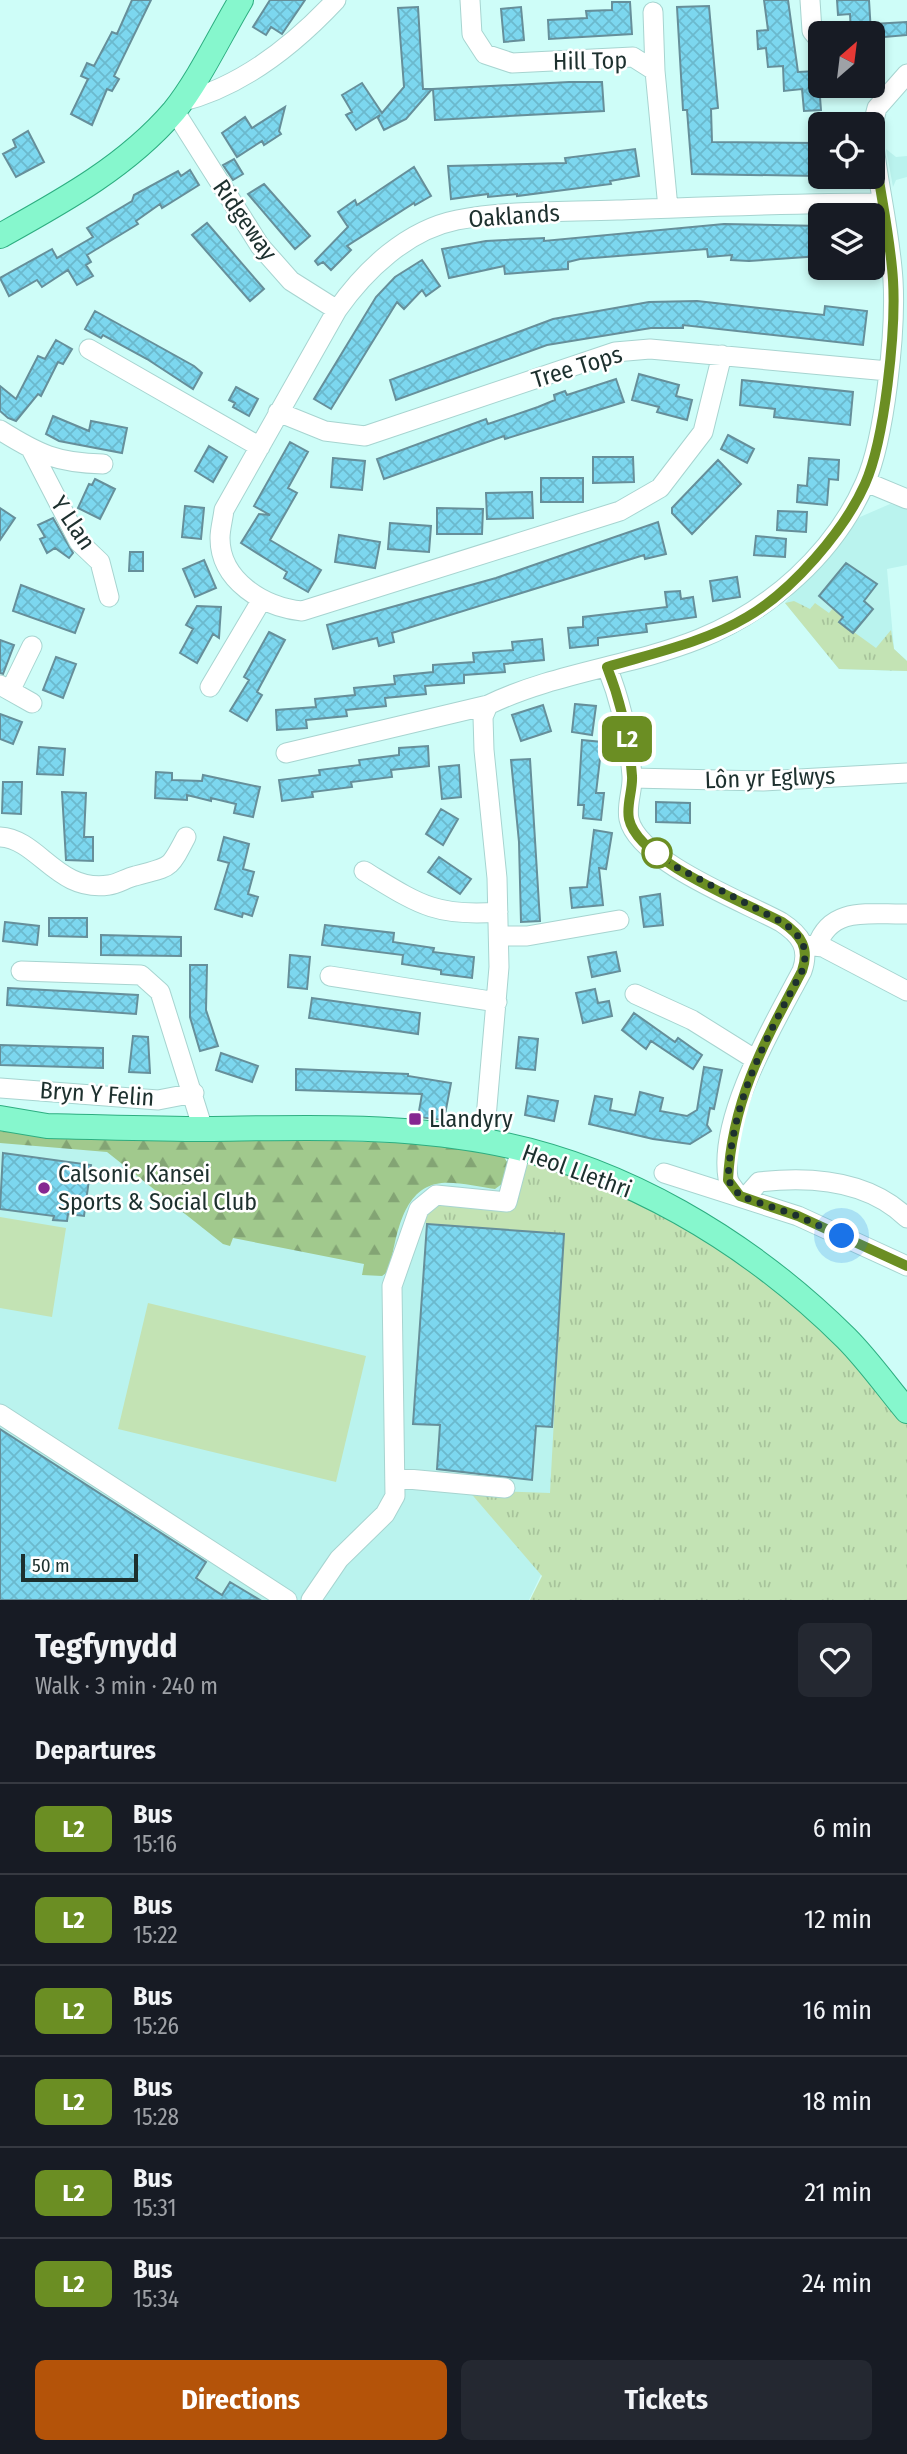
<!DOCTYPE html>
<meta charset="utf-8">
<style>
:root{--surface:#171b24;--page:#242831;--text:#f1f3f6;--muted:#9ea1a6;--line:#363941;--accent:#b45309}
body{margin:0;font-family:"Fira Sans Condensed",sans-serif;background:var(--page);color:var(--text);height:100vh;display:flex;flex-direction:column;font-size:26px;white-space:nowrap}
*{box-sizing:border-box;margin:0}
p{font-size:23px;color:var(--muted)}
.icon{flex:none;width:38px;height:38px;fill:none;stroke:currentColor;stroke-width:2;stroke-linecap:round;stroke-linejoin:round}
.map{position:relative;height:1600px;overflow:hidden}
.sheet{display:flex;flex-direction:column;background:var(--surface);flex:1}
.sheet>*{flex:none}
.badge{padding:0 14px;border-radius:10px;font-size:24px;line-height:46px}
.needle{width:46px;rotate:28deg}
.controls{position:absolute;left:808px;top:21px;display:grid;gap:14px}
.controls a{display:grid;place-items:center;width:77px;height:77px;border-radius:10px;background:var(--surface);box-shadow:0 4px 10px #0003;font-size:35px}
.scale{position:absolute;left:21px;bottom:18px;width:117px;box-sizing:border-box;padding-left:7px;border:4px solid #1d302e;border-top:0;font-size:19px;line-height:24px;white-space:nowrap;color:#1d302e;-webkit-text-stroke:5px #fff;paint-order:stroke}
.you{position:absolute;width:35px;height:35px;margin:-18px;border:5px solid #fff;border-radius:50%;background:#1a73e8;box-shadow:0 0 0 10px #1a73e833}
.map>.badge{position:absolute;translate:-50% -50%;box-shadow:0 0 0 4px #fff}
h2{padding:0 35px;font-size:26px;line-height:63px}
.round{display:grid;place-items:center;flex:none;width:74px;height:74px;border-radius:10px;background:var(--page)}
.head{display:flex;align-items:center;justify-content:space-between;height:119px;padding:0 35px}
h1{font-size:33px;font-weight:700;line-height:52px}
.action{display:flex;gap:14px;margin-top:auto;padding:14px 35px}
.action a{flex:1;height:80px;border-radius:10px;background:var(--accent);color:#fff;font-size:28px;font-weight:700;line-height:80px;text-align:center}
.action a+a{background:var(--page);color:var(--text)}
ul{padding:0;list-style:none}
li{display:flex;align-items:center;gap:21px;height:91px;padding:0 35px;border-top:2px solid var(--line)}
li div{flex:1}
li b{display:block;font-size:26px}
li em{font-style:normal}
li .badge{min-width:77px;font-weight:700;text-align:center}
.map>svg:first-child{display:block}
.built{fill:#baf3ee}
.grass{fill:url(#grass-tufts)}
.forest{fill:url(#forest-firs)}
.pitch{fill:#c3e3b4}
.building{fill:url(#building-cross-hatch);stroke:#668f9a;stroke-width:2}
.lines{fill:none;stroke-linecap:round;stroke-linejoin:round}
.minor-casing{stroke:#a7d4d0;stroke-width:21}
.major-casing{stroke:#2dae80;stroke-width:26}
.minor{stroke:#fff;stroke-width:19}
.major{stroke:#86f7cd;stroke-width:24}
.line-casing{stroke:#fff;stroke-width:16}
.line{stroke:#6b8e23;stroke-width:10}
.walk{stroke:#1d302e;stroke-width:7;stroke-dasharray:0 12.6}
.stop-dot{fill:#fff;stroke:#6b8e23;stroke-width:3.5}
.poi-dot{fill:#862791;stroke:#fff;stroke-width:2.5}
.labels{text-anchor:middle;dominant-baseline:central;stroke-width:5;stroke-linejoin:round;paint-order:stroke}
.street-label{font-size:24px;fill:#1d302e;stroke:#fff}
.poi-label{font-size:24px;fill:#1d302e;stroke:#fff;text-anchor:start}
</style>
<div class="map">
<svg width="907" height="1600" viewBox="0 0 907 1600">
<defs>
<pattern id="grass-tufts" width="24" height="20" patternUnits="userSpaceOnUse" patternTransform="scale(1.75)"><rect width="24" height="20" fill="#c3e3b4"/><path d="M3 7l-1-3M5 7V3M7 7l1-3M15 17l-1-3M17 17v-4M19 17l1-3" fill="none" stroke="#a7c39b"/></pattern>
<pattern id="forest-firs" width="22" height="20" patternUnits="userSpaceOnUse" patternTransform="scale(1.75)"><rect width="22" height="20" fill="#a1c98d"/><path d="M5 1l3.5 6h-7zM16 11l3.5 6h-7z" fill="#83a474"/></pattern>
<pattern id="building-cross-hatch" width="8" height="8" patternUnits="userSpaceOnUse" patternTransform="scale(1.75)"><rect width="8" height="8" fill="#7cd7ef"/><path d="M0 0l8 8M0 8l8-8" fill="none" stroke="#6bb9cd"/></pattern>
</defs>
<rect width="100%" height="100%" fill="#cefdf8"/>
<path class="built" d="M886,149L896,157L907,156V177L896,180L893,187Z
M890,504L907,509V565L887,569L894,649L907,661V671L839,669L785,603L860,517Z
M0,1131L274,1140L573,1197L570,1514L529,1600H0Z"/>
<path class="grass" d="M794,601L810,609L815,603L829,613L833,608L843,617L840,622L876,648L891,630L894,649L907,661V671L839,669L785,603Z
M521,1149L600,1175L781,1279L907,1411V1600H530L542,1576L468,1490L550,1493L564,1234L426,1224L419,1209L429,1199L507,1202Z"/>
<path class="forest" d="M0,1131L440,1144L504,1157L509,1165L506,1181L495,1189C478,1187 452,1180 436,1184C400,1192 396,1242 389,1271L382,1276L362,1275L364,1264L233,1238L230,1246L223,1244L107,1152L0,1143Z"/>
<path class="pitch" d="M0,1217L66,1228L52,1317L0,1308Z
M148,1303L366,1356L336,1482L118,1429Z"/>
<path class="building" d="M132,0H151L114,76L119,79L112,91L107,89L92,125L71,114L88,79L81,76L87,63L94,66L112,32L117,34Z
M270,0H305L282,34L271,27L266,35L253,27Z
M764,0H788L798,72L818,71L821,110L804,111L802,89L784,91L783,66L768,67L766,48L758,49L757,31L768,30Z
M837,0H869L871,33H851L850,14L838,15Z
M612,2H630L632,34L549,39L548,20L587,18L586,11L612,10Z
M709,6L718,108L711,109L712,142L817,143V176L692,174L687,110H683L677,7Z
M418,7L423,89H432L406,119L384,130L378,118L380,115L356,130L346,115L352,112L342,95L362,83L382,113L404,87L398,8Z
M521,7L524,40L504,42L501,9Z
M907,22V35L873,38V24Z
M569,82H602L604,111L435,120L433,89Z
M285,107L279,131L281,134L264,145L262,141L237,157L222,133L245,117L252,128Z
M28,131L44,162L16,177L3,154L16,147L13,140Z
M635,149L639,176L610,181L611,184L517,196V194L488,197V194L451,199L448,166L566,163L565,158Z
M234,159L243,174L233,180L223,165Z
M414,167L431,196L415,205L414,203L347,246L351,250L331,270L323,262L318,265L315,261L348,227L338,212L355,200L357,205Z
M190,170L199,185L162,208L160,204L136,221L138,224L87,255L91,262L86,265L93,276L77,285L68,270L42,287L37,280L9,296L0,278L52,249L57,258L93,237L87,228L132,201L134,195L178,171L181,176Z
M264,184L310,236L295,249L248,194Z
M207,223L264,289L250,301L192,235Z
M724,224L821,226V256L749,261L731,260L732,255L708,257L707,249L580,259L568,262V269L530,272L505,274L504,266L449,278L442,249L486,241L544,238V241Z
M422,260L440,286L426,296L422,290L404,309L397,302L331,409L314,399L376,297L395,277Z
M697,301L824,315L825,306L867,311L863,345L683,325V328H651L547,345L396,400L390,380L553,319L649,302Z
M95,311L194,366L202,373L193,389L147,359L103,335L101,338L85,329Z
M56,340L72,349L63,364L58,362L41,396L38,394L16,421L8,418L0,411V386L16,399L38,356L45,359Z
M639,374L679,385L676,396L692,400L687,420L657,412L659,407L632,400Z
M616,379L624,402L505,439L504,436L384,479L377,459L486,419L488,424L538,407L555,400L554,395L565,391L567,395Z
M742,380L853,392L850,425L774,417L775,409L740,405Z
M236,387L258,399L249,416L233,407L235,403L229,400Z
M53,416L89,431L91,421L127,428L122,453L59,441L46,434Z
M728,435L754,449L747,463L721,449Z
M290,442L308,452L288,488L297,493L270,540L321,570L308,592L284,578L287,572L241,543L259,514L270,515L254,506Z
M209,446L227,457L213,482L195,471Z
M593,457H633L634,482L593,483Z
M333,458L365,461L362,490L331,487Z
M809,458L839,460L838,480L829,479L827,505L797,502L798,485L807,486Z
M718,460L741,484L692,534L672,513V508Z
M541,478H583V502H541Z
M95,479L115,489L100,519L78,508L89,484L92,485Z
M532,492L533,518L487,519L486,493Z
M185,506L204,508L201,539L182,537Z
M0,508L15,518L0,540Z
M437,508L483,509L482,534H437Z
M778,511L807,512L806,532L777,530Z
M53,518L73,553L69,558L55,548L47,553L40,539L45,537L38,525Z
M658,522L666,554L645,559L644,555L392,633L394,642L379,646L377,638L333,649L327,625L496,578Z
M390,523L431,526L429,552L388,549Z
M339,535L380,542L375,568L335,562Z
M756,536L786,539L785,557L754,555Z
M130,552H143V571H129Z
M204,560L216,588L195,597L183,569Z
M846,563L877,584L864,601L873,609L853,633L839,622L843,617L819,596Z
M737,577L740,597L713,601L710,581Z
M21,585L84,609L75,633L13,611Z
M680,591L681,599L693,597L696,617L646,624L647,632L598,638V645L570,648L568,628L583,627V617L667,607L665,592Z
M197,606L221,607L219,638L213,634L197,663L180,653L193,629L186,625Z
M269,632L285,640L257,692L262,695L247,721L230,711L249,680L244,677Z
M542,639L544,660L504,664L505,672L464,675V683L425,686L426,694L385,698L386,706L346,710L347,716L306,720L307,728L277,730L276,710L316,707L315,699L355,695L354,688L395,684L394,676L433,672V665L474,662L473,653L513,650L512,642Z
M0,640L14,645L3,674L0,673Z
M56,657L76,664L63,698L43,690Z
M575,704L596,706L592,735L572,732Z
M543,705L551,731L521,741L512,715Z
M0,714L22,722L13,744L0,739Z
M582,740L602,742L596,793H604L601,820L583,818L584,805H578Z
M428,746L429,766L391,770L392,777L351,782L352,787L312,792L313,797L282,801L279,780L320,775L319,770L360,765L359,760L399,755V748Z
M39,747L65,749L63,775L37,774Z
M530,759L540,921L521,922L519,842L511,760Z
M459,765L461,797L442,799L439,767Z
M156,772L172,773V780L202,781L203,775L260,787L253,817L234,813L236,804L211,798V801L187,795V800L155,798Z
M3,782H22L21,814L2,813Z
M62,792L86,793L84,837H93V861L66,860Z
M656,802L690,803V823L656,822Z
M441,809L458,819L443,845L426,834Z
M594,830L612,833L606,869L599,868L603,905L572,908L570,888L587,887Z
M224,837L249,844L243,869L254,872L248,894L258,897L252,916L243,913L242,917L215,909L229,863L218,860Z
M439,857L471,879L460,894L428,872Z
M660,894L663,925L644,927L640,897Z
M49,918H87V937L49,936Z
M5,922L39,926L37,945L3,941Z
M325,925L394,933L393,942L434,948L433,952L474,957L472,978L441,974V970L402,964L403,955L322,945Z
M101,935L181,937V956L101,955Z
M616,952L620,971L592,977L588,957Z
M290,955L310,957L307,989L288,987Z
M190,965H207L206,1010L218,1046L200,1051L190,1017Z
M8,988L138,995L136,1014L7,1005Z
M595,989L598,1003L609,1001L612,1016L583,1023L576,993Z
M312,998L420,1013L418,1034L309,1018Z
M634,1013L675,1042L678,1038L702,1055L693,1069L651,1041L646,1049L622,1030Z
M133,1036L148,1037L150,1073L129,1072Z
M519,1037L538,1039L535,1070L516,1068Z
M0,1045L103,1048V1068L0,1065Z
M221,1053L258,1066L252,1082L216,1070Z
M704,1067L722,1070L714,1109L710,1108L707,1125L711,1131L690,1144L653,1139L589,1124L595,1096L612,1099L610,1110L635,1115L640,1092L663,1098L660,1111L687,1116L697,1110Z
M296,1069L408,1074V1076L451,1083L444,1120L418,1117L422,1094L296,1090Z
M528,1096L558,1101L554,1121L525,1115Z
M3,1153L91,1165L84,1216L68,1214L67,1221L53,1220L54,1216L0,1209Z
M427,1224L564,1234L552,1427L536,1426L532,1480L437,1469L440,1425L413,1424Z
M0,1429L206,1562L196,1578L222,1595L230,1582L260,1600H0Z"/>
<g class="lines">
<defs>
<path id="minor" d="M470,0L472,34L485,54L512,63L633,57L655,71L668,208
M810,0L812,31L821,42
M653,12L655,71
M180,102C242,87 293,46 336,0
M174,110L260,246L291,281L337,310
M873,124L877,108L907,74
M89,349L260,447
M722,355L703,432L660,488L620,511L302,611C264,607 220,581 220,538C220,529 223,519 224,510L337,310C365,270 407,230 457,220C508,210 565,212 617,210C705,207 794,203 882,203
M278,412L325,431L365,436L615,352L650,349L888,371
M0,430C38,454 57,463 103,464
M31,449L79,542L100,562L109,597
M866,482L907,499
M607,667C621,702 629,738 632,776C633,790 626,805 629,819C638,861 744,902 781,922C801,935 810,948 802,971C774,1024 718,1117 728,1178C729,1184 736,1191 739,1196
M0,685L32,703
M210,687L261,601
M11,689L32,646
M286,753L488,705
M632,778L763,781L907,773
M0,837C39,839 57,893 109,885C118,884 126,878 135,876C170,866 168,872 186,837
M364,871C417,903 434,917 498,912
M499,936H527L619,920
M805,945L823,947L907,991
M817,946C831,905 871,915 907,914
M21,971L141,975L160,992L203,1129
M330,976L497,1002
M635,994L692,1020L756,1060
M0,1088L158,1100L194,1093
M484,1141L499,967L497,878L484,750L483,717L488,705C554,673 631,666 699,639C769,611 834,554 865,483C885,438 896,330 893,280C890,232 878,185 873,138
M664,1173L798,1216L907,1266
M745,1198L759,1182C811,1176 868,1180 907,1218
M0,1414L287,1600
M397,1478L505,1488
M311,1600L339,1559L385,1514L395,1496L392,1286L419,1209L436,1195L507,1202L521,1149"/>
<path id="major" d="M0,236C63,201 127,166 174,111C199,80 220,35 241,0
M0,1118L47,1126C100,1127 153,1129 206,1129C299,1128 392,1124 485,1141C621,1165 748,1241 846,1338C868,1360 887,1387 907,1411"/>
</defs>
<use href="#minor" class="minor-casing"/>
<use href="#major" class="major-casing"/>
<use href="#minor" class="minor"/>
<use href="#major" class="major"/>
</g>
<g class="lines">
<defs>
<path id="line" d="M873,138C878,185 890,232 893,280C896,330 885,439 865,484C844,531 792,591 747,617C705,642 654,653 607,667C621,702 629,738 632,776C633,790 626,805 629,819C638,861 744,902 782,922C801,935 810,948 802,971C765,1041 732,1099 728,1180L740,1196L798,1216L907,1266"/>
</defs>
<use href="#line" class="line-casing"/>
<use href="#line" class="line"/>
<path class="walk" d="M657,853L674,866L782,922C801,935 810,948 802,971C765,1041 732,1099 728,1180L740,1196L798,1216L842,1236"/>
</g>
<circle class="stop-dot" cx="657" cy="853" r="14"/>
<g class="poi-dot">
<rect x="408" y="1112" width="14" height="14" rx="3.5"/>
<circle cx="44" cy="1188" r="7"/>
</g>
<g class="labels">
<g class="street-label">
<text transform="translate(590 61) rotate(-1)">Hill Top</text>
<text transform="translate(514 216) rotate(-4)">Oaklands</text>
<text transform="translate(245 220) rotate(55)">Ridgeway</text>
<text transform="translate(577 367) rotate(-17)">Tree Tops</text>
<text transform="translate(73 523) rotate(56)">Y Llan</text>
<text transform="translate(770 778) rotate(-2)">Lôn yr Eglwys</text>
<text transform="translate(97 1094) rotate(4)">Bryn Y Felin</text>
<text transform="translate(577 1171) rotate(20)">Heol Llethri</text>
</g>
<g class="poi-label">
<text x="429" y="1119">Llandyry</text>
<text x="58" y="1174">Calsonic Kansei<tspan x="58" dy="28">Sports &amp; Social Club</tspan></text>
</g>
</g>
</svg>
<div class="controls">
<a><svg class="needle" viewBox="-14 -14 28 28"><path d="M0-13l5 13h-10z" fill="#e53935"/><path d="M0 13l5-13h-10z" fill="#9ea1a6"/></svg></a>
<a><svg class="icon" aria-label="locate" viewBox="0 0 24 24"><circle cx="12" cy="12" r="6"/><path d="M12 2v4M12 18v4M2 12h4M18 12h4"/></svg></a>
<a><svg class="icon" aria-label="layers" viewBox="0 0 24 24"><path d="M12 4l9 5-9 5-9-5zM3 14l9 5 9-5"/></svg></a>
</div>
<div class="scale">50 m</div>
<div class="you" style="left:842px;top:1236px"></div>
<b class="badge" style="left:627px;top:739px;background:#6b8e23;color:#fff">L2</b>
</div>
<section class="sheet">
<div class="head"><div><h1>Tegfynydd</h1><p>Walk · 3 min · 240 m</p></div><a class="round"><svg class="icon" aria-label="heart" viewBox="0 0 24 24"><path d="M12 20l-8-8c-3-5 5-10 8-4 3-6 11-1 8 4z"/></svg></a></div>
<h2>Departures</h2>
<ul>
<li><span class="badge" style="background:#6b8e23;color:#fff">L2</span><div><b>Bus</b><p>15:16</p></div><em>6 min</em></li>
<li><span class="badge" style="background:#6b8e23;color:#fff">L2</span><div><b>Bus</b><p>15:22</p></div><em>12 min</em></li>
<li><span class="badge" style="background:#6b8e23;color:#fff">L2</span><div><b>Bus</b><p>15:26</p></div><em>16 min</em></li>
<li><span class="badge" style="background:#6b8e23;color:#fff">L2</span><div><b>Bus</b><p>15:28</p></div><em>18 min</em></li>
<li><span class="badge" style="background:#6b8e23;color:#fff">L2</span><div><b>Bus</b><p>15:31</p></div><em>21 min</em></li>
<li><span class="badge" style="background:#6b8e23;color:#fff">L2</span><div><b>Bus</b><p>15:34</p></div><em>24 min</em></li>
</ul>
<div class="action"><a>Directions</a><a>Tickets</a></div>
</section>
